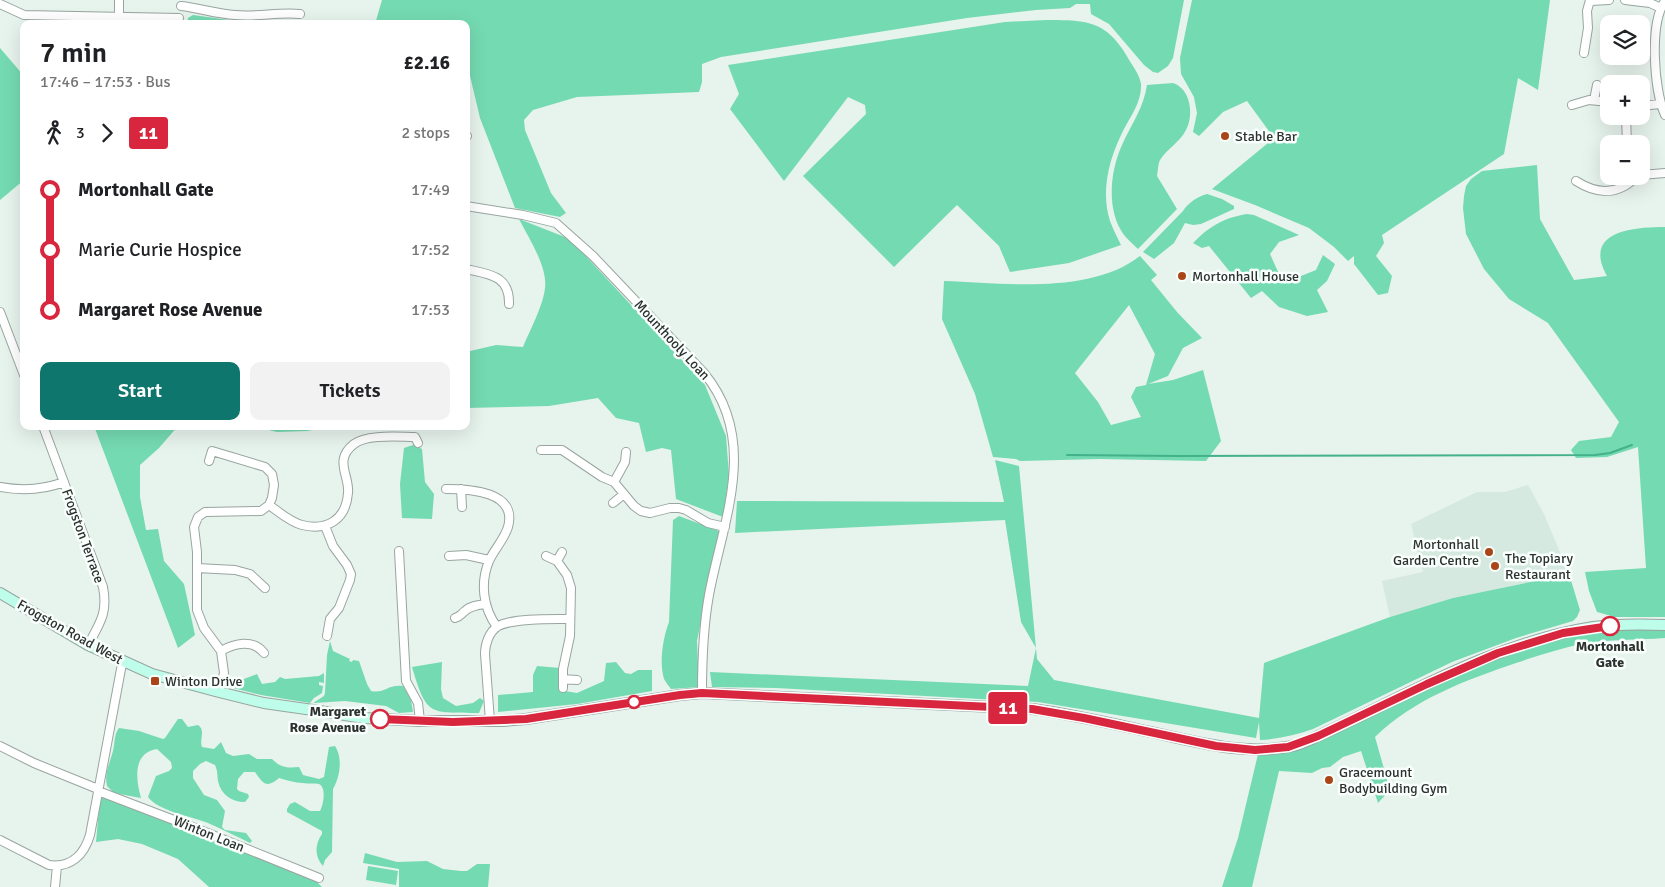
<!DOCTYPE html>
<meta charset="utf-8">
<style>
:root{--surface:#fff;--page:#f2f2f2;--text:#202124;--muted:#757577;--accent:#0f766e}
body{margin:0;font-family:Signika,sans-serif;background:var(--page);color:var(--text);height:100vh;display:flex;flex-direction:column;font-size:19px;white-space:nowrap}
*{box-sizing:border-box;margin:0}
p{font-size:16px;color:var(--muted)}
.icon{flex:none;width:28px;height:28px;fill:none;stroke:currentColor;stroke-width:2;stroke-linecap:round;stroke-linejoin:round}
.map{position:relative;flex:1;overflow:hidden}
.drawer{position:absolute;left:20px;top:20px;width:450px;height:410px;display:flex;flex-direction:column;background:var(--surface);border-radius:10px;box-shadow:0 5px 20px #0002}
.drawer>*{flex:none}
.badge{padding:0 10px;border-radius:4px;font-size:18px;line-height:32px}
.tools{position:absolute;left:1600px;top:15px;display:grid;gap:10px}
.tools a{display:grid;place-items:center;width:50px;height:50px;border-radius:10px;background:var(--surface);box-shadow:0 5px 20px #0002;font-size:25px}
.map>.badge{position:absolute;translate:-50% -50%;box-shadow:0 0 0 2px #fff}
.legs{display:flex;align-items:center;gap:8px;height:55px;padding:0 20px;font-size:16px}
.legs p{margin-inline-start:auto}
.overview{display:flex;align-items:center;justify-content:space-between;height:85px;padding:0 20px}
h1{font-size:28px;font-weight:600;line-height:38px}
.button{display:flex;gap:10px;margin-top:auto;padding:10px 20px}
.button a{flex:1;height:58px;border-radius:10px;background:var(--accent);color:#fff;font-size:20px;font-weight:600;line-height:58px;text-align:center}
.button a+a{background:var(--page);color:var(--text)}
ul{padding:0 20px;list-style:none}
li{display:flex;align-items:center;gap:18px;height:60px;font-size:19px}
li i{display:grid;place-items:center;width:8px;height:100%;margin:0 6px;background:currentColor}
li i::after{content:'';width:12px;height:12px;margin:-6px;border:4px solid;border-radius:50%;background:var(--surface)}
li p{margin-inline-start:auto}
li:first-child i{background:linear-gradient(#0000 50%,currentColor 0)}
li:last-child i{background:linear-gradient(currentColor 50%,#0000 0)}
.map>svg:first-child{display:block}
.built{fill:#d5e9e0}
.green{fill:#74dab2;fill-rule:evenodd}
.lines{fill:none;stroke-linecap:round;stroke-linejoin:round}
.stream{stroke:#43b189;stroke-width:2}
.minor-casing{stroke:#99a5a0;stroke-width:10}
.secondary-casing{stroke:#99a5a0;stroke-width:12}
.minor{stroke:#fff;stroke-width:8}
.secondary{stroke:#befdea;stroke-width:10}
.line-1-casing{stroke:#fff;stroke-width:11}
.line-1{stroke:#d7263d;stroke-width:8}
.poi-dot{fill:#aa4518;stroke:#f9fffc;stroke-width:2}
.stop-1-dot{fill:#fff;stroke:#d7263d;stroke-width:2.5}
.labels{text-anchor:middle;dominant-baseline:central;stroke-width:5;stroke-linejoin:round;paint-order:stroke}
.poi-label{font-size:14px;fill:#2c302e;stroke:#f9fffc;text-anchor:start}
.street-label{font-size:14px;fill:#2c302e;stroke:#f9fffc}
.stop-label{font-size:14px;font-weight:bold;fill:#2c302e;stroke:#f9fffc}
</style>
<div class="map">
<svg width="1665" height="887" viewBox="0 0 1665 887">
<rect width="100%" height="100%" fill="#e7f3ed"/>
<path class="built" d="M1528,485L1544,514L1569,574L1453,598L1390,617L1382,581L1423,572L1411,524L1477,492H1505Z"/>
<path class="green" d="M382,0H1184L1173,58L1168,66L1158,73L1153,72L1144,65L1109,24L1091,14L1090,4H1076L1070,8L1036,10L967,18L721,57L702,64V82L699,92L577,97L533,110L524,120L525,130L551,193L566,213L560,217L515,208L480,118L466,59V24H375Z
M1192,0H1550L1538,90L1518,78L1504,154L1382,235L1384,243L1376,256L1392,276L1388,293L1378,295L1354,264V256L1348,261L1334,247L1309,228L1255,205L1212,189L1274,138L1247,101L1223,112L1199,136L1193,132L1197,113L1194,97L1181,74L1180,58Z
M193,15L229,20L269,21L279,24H187L188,18Z
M1046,20C1090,20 1108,21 1131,63C1135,69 1142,80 1141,87C1141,102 1131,116 1124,129C1110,156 1100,190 1110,221C1113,229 1117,237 1121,245L1069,263L1010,272L999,246L957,205L894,267L803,176L866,114L865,105L848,97L784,181L730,109L739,94L728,65L1005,22Z
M0,48L24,76V180L0,200Z
M1173,83C1191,89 1194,115 1186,130C1180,142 1167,149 1160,160C1158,164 1158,171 1157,176L1177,209L1138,249C1133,244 1128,240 1124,235C1106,211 1110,171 1122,145C1131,125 1144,107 1147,85Z
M1537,165L1540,219L1574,280L1607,276C1582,231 1633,227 1665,227V617H1615L1597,612L1589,591L1585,572L1646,568L1638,447L1607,457L1576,458L1571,450L1579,441L1611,437L1619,422L1548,323L1509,299L1484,269L1466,234L1463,208L1464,196L1466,186L1471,179L1482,171Z
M1207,194L1222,199L1234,206V209L1201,224L1193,225L1185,223L1174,243L1154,259L1143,252L1183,211C1188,203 1198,196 1207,194Z
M1247,214L1254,215L1299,235L1279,242L1270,254L1279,274L1296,278L1316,270L1323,255L1335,264L1327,281L1317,290L1328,312L1307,316L1279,307L1262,291L1251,298L1209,246L1202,248L1193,243C1210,226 1223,218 1247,214Z
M519,219L570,239L705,385L726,436L729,475L723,517L676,499L671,450L662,448L646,452L639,423L616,418L598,398L549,406L466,408V352L496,345L523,347C530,330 543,306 545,288C548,267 528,237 519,219Z
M1140,256L1157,275L1151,280L1177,312L1202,338L1183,348L1168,376L1148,384L1173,380L1203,370L1221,441L1206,461L1100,459L1020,461L1016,459L993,457L975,394L942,319L944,281C1003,283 1090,295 1140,256ZM1129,305L1155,354L1146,385L1136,387L1131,397L1141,417L1111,425L1098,402L1075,373Z
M94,426H178L159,448L140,465V497L146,530L158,529L164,561L184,584L195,635L178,648Z
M252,426H333L307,431L277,432Z
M413,445L422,449L425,482L434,494L432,519L402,518L400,484L404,448Z
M995,460L1019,466L1037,659L1054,680L1259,718L1264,663L1390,617L1453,598L1569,574L1580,610L1577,617L1573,621L1516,638L1452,662L1313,729C1296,735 1278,739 1260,740L1259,722L1256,738L1038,702L776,688L712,687L710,672L1028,686L1036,648L1021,622L1005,520L735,533L737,501L1004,502Z
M679,516L719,531L697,641L699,687L671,689C669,686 666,683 664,679C659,662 663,638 669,622L673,520Z
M1665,625V638C1637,640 1609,639 1581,644C1559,649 1537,656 1516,663C1466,680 1414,699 1375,737L1390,790L1378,803L1361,751L1343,757L1330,767L1322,768L1312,773L1279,771L1252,887H1222L1238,838L1259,750L1288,747L1427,683L1563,633Z
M330,641L333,651L350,659L349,661L352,662L353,660L359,661L367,684L371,691C385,694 387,684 403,686L411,700L413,712L399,713L386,706L345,701L313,703L324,696L325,693L327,655Z
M442,662L441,689L443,698L456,706L473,703L480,698L484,701L479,713C430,712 427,718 412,667Z
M616,662L625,673L631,674L638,670H652V691L577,704L498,712V695L533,692V675L537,666L560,668L559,690L577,693L604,681L606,663Z
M324,673V683L319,682V685L323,686L322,693L314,698L310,703L261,695L229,687L226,684L227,677L241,680L257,674L262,684L275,682L280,677L285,679L319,676Z
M178,719H182L188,727L198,725C206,730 199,740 202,747L214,749L221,742L226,753L233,756L249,754L257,759H272C281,768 287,768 299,767L303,775L319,779L324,777L329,747L335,746C343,758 340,777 333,789L332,852L325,860L323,866C314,856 315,844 322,834V831L287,812V809L290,804L295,802L310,811H320C323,806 327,788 319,784C315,783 308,784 303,783C295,783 287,780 279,778C267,788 264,785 255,772H244L238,779L237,789L239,791L248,794L249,797L245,802C232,802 221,795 218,781C217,774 218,772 215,765L206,761L200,764L193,771V778L204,795L217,800L225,811L222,827L225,830L246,833L252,841L250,843C236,836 222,829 208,823C191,816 158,811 148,797L156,776L169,771L172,768L171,762L157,749C132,753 136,780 141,798L114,793L107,786C104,773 110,763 113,751C115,743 114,734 119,728L139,731L163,739L165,738Z
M104,797L313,878L322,887H209L178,859L142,844L118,839L96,842L100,798Z
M365,853L397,862L427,861L443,869L461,871H467L477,864H490L488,887H399V869L363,863Z
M368,866L398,871L396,885L366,880Z"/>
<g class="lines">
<path class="stream" d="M1067,455L1179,456L1595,455L1610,453L1632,445"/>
<defs>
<path id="minor" d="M119,0V17
M1625,0L1650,3L1661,8
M1591,1L1609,0
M1665,1C1649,24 1654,90 1665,115
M0,4L24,15L179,18
M181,6C199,8 217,14 235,15C257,17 279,12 300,14
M1584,53L1588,28L1587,11L1590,0
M1594,100L1597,85
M1572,105L1589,100L1609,102
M1641,106L1660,104
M1626,116L1627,144
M466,136H467
M1641,175L1665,173
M1576,181C1598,195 1619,195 1637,176
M466,206L523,215L556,223L593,256L704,373C760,441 723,520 709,595C703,628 702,660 702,693
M466,269C488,274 510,275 509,304
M0,312L24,375
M43,426L103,587C108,613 100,623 88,645
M541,450H562L602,477L614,482L634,506L641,511L650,513L670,508H679L686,510L708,523L725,527
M209,461L212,451L265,467L272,474L274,485L272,498L269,505L261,511L205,512L198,517L194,527L197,552V610L204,628L221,651L224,673L219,692
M614,482L625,462L626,452
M0,487C22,491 43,490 64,482
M446,489C469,489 518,491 508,527C504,540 495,548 489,561C480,583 483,608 497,627
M461,489L462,507
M613,503L624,494
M269,505C279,512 290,522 302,525C327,531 346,520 348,493C350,476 333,460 354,444C367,434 399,437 415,437L418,443
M325,526L333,546L347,565L351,574L350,580L339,608L330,619L327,636
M399,551L406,681L418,703L420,721
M449,556L466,555L489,560
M546,556L557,561L567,575L571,588L570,636L563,669V688
M557,561L562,552
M197,568L235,570L250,574L265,588
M455,618C461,616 461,614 465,611C470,606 478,605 485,604
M221,651C235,643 253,639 264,653
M563,679L577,680
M490,721L485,654C485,644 489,632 498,626C514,618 551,619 569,619
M0,746L34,763L98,789
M98,791L200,830L319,878
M0,840L49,865C71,868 84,855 90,835L121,669L123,662
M55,887L57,866"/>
<path id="secondary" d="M0,593L88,645L152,674L219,692L264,703L313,710L364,718L420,721H503L526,719L680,695L702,693L1033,709C1076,715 1118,725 1160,734C1206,744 1254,757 1300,744C1397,702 1487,644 1593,627C1616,624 1641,624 1665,625"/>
</defs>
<use href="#minor" class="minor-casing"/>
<use href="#secondary" class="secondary-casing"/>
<use href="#minor" class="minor"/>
<use href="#secondary" class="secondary"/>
</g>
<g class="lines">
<defs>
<path id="line-1" d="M380,719L453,722L526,719L680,695L702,693L1032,709L1084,718L1216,746L1255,750L1288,747L1318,736L1427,684L1498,653L1563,633L1610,626"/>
</defs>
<use href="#line-1" class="line-1-casing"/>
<use href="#line-1" class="line-1"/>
</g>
<g class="poi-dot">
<circle cx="1225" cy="136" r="5"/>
<circle cx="1182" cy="276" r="5"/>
<circle cx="1489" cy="552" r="5"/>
<circle cx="1495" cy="566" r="5"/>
<rect x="150" y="676" width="10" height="10" rx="2.5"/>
<circle cx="1329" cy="780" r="5"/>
</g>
<g class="stop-1-dot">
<circle cx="1610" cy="626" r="9"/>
<circle cx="634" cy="702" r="6"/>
<circle cx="380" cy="719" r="9"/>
</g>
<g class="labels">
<g class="poi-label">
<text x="1235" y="136">Stable Bar</text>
<text x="1192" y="276">Mortonhall House</text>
<text x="1479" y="544" text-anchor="end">Mortonhall<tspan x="1479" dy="16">Garden Centre</tspan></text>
<text x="1505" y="558">The Topiary<tspan x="1505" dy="16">Restaurant</tspan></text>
<text x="165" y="681">Winton Drive</text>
<text x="1339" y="772">Gracemount<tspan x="1339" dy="16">Bodybuilding Gym</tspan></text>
</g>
<g class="street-label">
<text transform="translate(672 340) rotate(47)">Mounthooly Loan</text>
<text transform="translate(83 536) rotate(70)">Frogston Terrace</text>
<text transform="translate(70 632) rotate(29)">Frogston Road West</text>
<text transform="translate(209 834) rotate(22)">Winton Loan</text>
</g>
<g class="stop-label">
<text x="1610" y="646">Mortonhall<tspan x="1610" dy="16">Gate</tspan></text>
<text x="366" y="711" text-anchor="end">Margaret<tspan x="366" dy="16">Rose Avenue</tspan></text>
</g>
</g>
</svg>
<div class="tools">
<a><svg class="icon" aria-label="layers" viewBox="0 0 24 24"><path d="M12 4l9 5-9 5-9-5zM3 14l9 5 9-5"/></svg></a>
<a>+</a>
<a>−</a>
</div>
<b class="badge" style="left:1008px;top:708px;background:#d7263d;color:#fff">11</b>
<section class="drawer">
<div class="overview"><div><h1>7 min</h1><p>17:46 – 17:53 · Bus</p></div><b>£2.16</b></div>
<div class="legs"><svg class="icon" aria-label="walk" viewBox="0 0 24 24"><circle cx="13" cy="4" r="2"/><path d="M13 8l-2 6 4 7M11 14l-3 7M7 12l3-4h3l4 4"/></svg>3<svg class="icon" aria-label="forward" viewBox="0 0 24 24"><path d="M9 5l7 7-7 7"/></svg><b class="badge" style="background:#d7263d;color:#fff">11</b><p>2 stops</p></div>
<ul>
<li><i style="color:#d7263d"></i><b>Mortonhall Gate</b><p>17:49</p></li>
<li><i style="color:#d7263d"></i><span>Marie Curie Hospice</span><p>17:52</p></li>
<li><i style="color:#d7263d"></i><b>Margaret Rose Avenue</b><p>17:53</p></li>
</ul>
<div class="button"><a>Start</a><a>Tickets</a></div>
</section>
</div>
